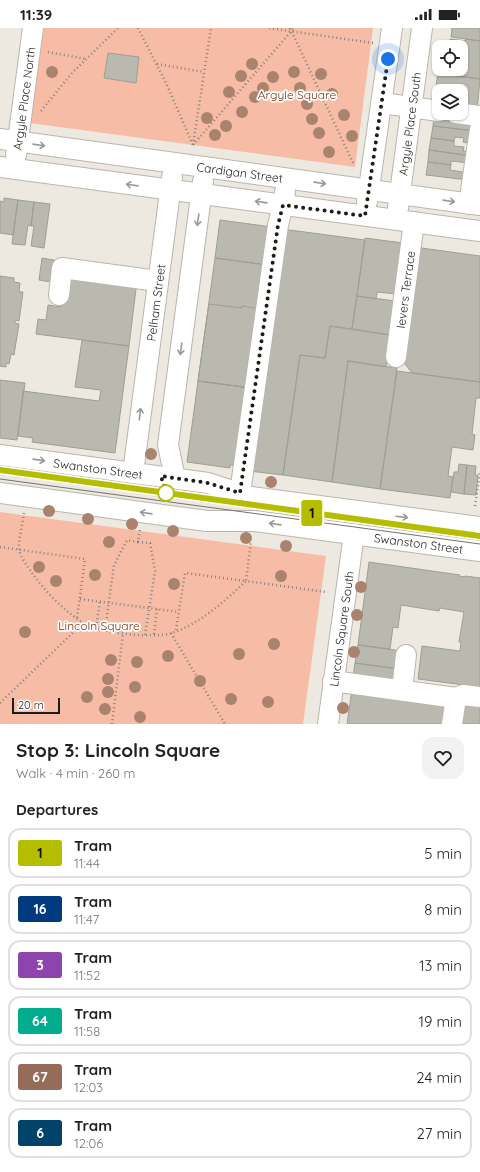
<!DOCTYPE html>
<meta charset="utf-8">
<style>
:root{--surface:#fff;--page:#f2f2f2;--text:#222;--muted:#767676;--line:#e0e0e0}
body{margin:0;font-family:Quicksand,sans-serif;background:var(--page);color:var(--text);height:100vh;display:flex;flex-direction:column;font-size:15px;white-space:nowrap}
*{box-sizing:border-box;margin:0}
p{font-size:13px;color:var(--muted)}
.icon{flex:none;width:22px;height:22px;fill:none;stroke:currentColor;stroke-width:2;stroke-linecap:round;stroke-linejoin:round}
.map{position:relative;height:696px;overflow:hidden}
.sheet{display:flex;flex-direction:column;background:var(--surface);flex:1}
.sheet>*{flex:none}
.badge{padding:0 8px;border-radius:3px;font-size:14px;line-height:26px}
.buttons{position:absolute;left:432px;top:12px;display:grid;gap:8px}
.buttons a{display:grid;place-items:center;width:36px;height:36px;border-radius:8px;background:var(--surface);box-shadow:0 1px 3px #0004;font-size:20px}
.scale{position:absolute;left:12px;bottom:10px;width:48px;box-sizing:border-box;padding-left:4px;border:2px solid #1d1c19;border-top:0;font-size:11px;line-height:14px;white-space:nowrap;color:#1d1c19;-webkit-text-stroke:3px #fff;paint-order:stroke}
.you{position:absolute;width:20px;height:20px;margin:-10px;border:3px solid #fff;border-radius:50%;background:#1a73e8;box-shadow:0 0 0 6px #1a73e833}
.map>.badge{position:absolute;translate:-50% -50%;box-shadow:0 0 0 2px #fff}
h2{padding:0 16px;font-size:15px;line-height:36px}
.round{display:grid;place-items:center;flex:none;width:42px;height:42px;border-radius:12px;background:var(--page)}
.head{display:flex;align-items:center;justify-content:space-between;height:68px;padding:0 16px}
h1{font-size:19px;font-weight:700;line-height:30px}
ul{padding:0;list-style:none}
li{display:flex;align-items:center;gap:12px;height:50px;margin:0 8px 6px;padding:0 8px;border:2px solid var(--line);border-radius:12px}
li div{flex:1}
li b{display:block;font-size:15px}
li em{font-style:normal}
li .badge{min-width:44px;font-weight:700;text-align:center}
.status{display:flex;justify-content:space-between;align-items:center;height:28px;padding:0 20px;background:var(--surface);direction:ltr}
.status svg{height:11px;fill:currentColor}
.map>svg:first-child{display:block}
.green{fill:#f7bca5}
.building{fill:#b9b9b0;stroke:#9f9f96}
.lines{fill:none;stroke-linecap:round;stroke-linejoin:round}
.minor-casing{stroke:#bab6ad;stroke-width:22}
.path{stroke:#86847e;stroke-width:2.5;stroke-dasharray:1 3;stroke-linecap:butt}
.minor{stroke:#fff;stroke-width:20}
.tram{stroke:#76736e;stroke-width:1}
.tree{fill:#aa836e}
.oneway{stroke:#999998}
.line-casing{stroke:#fff;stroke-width:9}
.line{stroke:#b5bd00;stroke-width:6}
.walk{stroke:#1d1c19;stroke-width:4;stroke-dasharray:0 7.2}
.stop-dot{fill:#fff;stroke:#b5bd00;stroke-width:2}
.labels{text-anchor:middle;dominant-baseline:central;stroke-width:3.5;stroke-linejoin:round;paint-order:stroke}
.park-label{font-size:12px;fill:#743011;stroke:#fff}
.street-label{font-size:12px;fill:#1d1c19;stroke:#fff}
</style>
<div class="status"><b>11:39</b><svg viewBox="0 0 49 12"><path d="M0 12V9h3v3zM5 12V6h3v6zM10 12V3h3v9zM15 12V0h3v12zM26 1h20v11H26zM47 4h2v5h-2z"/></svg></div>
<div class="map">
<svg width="480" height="696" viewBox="0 0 480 696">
<rect width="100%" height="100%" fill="#ede9e0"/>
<path class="green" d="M44,0H373L355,139L30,95Z
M0,484L326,528L303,696H0Z"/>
<path class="building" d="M452,0H480V13L451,9Z
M450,11L466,13L464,27H461V19H449Z
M466,11L480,13V51L441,46V41H461V27H464Z
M108,25L139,29L136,55L104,50Z
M438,45L480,51L477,84L461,82V63H439V79L433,78Z
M434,85L476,90L475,103L433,98Z
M433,98L475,103L473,116L463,114L464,110L455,109L454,113L431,110Z
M431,110L454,113V118L464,119L463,123L472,124V128L429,122Z
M429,122L472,128L470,135L451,133V137L428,134Z
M428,134L451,137L450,142L469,145L468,152L426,147Z
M4,170L18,172L13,207L0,205V173L4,174Z
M18,172L34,174L31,198L28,197L25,217L12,216Z
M34,174L50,176L44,220L31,218L34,198H31Z
M220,192L272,199L267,237L215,230Z
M282,201L365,212L352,301L330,298L325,330L300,327L283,447L249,443Z
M365,210L403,215L396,266L377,264L376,271L357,268Z
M414,219L480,228V354L412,345L399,328Z
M42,230L54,232L51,254L39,252Z
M215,230L267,237L251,360L198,353Z
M66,243L137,253L129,318L36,306L38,291L46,292L48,277L61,279Z
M0,248L14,250V254L20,255L19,264H23L19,293L15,292V295L19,296L14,327L11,326L9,336L6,335V339L0,338Z
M357,268L395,273L390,307L352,301Z
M209,276L242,280V278L261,281L251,360L198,353Z
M330,298L390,307L386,339L348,333L332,454L283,447L300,327L325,330Z
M82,312L129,318L115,425L32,414L33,410L18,408L23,363L99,373L101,362L75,359Z
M348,333L397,340L380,461L332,454Z
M397,343L480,354V370H476L472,406L475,407L473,422L452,419L448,448L453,449L450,470L380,461Z
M0,352L25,355L17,412L0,410Z
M198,353L251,360L240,438L230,437V440L187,434Z
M459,436L467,437L464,466L451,464L454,444H458Z
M467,437L476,438L475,447H478L476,467L464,466Z
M369,534L460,547L459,548L465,549V548L480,550V659L418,651L422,618L460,623L461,614H459L464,584L440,580L439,583L401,577L398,600L393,599L390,621L358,617Z
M358,617L402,623L400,641L355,635Z
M355,635L398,641L395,656L353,650Z
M352,661L449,677L447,696H347Z
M461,670L480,673V696H458Z"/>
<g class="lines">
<defs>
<g id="minor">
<path d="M382,75L439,83"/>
<path d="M456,85L480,88"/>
<path id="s1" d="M0,111L480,177"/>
<path id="s2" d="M16,127L33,0"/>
<path d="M0,139L480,203"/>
<path d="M367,174L392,0"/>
<path d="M469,176L480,101"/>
<path id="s3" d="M398,180L422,0"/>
<path d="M59,267L62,240L158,253"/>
<path id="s4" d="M396,329L414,194"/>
<path id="s5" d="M0,427L208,455L251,469L480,499"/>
<path id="s6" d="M133,445L172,149"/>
<path d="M175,450L168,417L203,153"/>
<path id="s7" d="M0,465L207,493H254L480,523"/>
<path d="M240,465L278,197L283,177L285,164"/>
<path d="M333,653L456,670L452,696"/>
<path d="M402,662L406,627"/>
<path d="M456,670L463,667L480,669"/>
<path id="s8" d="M328,696L354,506"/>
</g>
</defs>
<use href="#minor" class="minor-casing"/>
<path class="path" d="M138,0L167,57L193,117
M269,0L373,15
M290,0L354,137
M48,24L86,31
M157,36L204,44
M41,83L72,45L118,0
M193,117L294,0
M193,117L211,0
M475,478L480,443
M24,485C23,494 18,513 19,521C20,529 28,539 32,545C44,562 64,583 82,594C99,605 152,611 172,605C201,595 224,574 246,553L326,564
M138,514L150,515L155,543L145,607
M0,519L85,531L77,590
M80,571L179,584
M96,599L100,573
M105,602L114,537L127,512L138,514L140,501
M176,602L185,545L246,553L251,513
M171,605L225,696
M154,606L157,581
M0,675L83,595
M112,696L123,605"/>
<use href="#minor" class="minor"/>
<path class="tram" d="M0,442L480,508
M0,451L480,516"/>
</g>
<g class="tree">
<circle cx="252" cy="36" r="6"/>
<circle cx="52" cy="44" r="6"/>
<circle cx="294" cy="44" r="6"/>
<circle cx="321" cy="46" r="6"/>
<circle cx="241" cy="48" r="6"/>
<circle cx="273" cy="49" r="6"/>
<circle cx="263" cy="60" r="6"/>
<circle cx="300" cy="60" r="6"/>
<circle cx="229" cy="64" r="6"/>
<circle cx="332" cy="66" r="6"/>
<circle cx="255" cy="69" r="6"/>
<circle cx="307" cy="76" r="6"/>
<circle cx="242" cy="84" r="6"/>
<circle cx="344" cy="87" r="6"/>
<circle cx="207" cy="90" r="6"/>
<circle cx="312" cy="91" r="6"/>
<circle cx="226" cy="98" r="6"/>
<circle cx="319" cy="105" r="6"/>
<circle cx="215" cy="107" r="6"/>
<circle cx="352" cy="108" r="6"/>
<circle cx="329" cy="124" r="6"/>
<circle cx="151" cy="426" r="6"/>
<circle cx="271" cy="454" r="6"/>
<circle cx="49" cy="483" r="6"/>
<circle cx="88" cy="491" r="6"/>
<circle cx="132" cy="496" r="6"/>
<circle cx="173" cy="503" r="6"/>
<circle cx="246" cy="510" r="6"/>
<circle cx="109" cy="514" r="6"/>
<circle cx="286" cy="518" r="6"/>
<circle cx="39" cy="539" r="6"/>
<circle cx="95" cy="547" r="6"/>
<circle cx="281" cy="548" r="6"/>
<circle cx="56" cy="553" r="6"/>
<circle cx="174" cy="556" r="6"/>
<circle cx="361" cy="559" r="6"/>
<circle cx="357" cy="587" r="6"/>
<circle cx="25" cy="604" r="6"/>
<circle cx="274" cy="616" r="6"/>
<circle cx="354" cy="624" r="6"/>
<circle cx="239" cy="626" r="6"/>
<circle cx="168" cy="628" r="6"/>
<circle cx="111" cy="632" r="6"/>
<circle cx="137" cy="634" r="6"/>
<circle cx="108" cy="651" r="6"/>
<circle cx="200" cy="653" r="6"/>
<circle cx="135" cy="659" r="6"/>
<circle cx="108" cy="664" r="6"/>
<circle cx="87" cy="669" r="6"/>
<circle cx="231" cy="671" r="6"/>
<circle cx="268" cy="674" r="6"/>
<circle cx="343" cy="680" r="6"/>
<circle cx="105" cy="681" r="6"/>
<circle cx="140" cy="689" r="6"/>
</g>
<defs><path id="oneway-shaft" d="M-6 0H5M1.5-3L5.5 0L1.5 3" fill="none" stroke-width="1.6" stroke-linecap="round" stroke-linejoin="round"/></defs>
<g class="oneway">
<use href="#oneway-shaft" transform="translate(39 117) rotate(8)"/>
<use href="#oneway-shaft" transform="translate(320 155) rotate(8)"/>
<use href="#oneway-shaft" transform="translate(132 157) rotate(-172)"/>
<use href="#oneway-shaft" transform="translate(449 173) rotate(8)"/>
<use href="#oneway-shaft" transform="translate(261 174) rotate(-172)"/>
<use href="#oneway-shaft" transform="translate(198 192) rotate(98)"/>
<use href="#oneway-shaft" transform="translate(181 321) rotate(98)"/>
<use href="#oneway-shaft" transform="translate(140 386) rotate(-83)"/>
<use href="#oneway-shaft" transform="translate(39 432) rotate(8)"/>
<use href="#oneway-shaft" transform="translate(146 485) rotate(-172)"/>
<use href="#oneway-shaft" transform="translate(402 489) rotate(7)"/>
<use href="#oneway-shaft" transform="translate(275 496) rotate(-172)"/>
</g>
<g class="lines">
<defs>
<path id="line" d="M0,442L480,508"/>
</defs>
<use href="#line" class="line-casing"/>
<use href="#line" class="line"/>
<path class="walk" d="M166,465L161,448L208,455L240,465L278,197L283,177L365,188L388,31"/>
</g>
<circle class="stop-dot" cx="166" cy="465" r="8"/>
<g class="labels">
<g class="park-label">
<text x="297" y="66">Argyle Square</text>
<text x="99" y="597">Lincoln Square</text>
</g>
<g class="street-label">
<text stroke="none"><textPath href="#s2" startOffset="57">Argyle Place North</textPath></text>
<text stroke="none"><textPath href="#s3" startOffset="85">Argyle Place South</textPath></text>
<text stroke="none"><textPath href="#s1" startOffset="242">Cardigan Street</textPath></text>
<text stroke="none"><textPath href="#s4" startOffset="68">Ievers Terrace</textPath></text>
<text stroke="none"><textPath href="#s6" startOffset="172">Pelham Street</textPath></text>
<text stroke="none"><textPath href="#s5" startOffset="99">Swanston Street</textPath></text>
<text stroke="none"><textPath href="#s7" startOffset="422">Swanston Street</textPath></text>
<text stroke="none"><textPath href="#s8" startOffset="96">Lincoln Square South</textPath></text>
</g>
</g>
</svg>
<div class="buttons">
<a><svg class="icon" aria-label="locate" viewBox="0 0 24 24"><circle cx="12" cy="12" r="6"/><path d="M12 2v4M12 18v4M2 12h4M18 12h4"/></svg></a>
<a><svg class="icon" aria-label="layers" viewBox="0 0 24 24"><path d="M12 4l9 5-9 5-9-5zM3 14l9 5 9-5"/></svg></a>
</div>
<div class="scale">20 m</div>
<div class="you" style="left:388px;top:31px"></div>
<b class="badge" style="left:312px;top:485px;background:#b5bd00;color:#111">1</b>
</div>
<section class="sheet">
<div class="head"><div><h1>Stop 3: Lincoln Square</h1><p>Walk · 4 min · 260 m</p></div><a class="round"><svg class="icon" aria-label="heart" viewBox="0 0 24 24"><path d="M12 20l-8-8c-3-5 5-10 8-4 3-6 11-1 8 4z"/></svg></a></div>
<h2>Departures</h2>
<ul>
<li><span class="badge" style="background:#b5bd00;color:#111">1</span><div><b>Tram</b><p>11:44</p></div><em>5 min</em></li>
<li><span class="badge" style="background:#003b80;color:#fff">16</span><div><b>Tram</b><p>11:47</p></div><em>8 min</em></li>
<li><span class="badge" style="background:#8e44ad;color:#fff">3</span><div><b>Tram</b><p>11:52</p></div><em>13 min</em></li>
<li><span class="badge" style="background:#00ab8e;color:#fff">64</span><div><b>Tram</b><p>11:58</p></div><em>19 min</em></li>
<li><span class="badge" style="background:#956c58;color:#fff">67</span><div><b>Tram</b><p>12:03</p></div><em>24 min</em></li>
<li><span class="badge" style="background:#01426a;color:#fff">6</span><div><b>Tram</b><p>12:06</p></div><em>27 min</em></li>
</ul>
</section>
